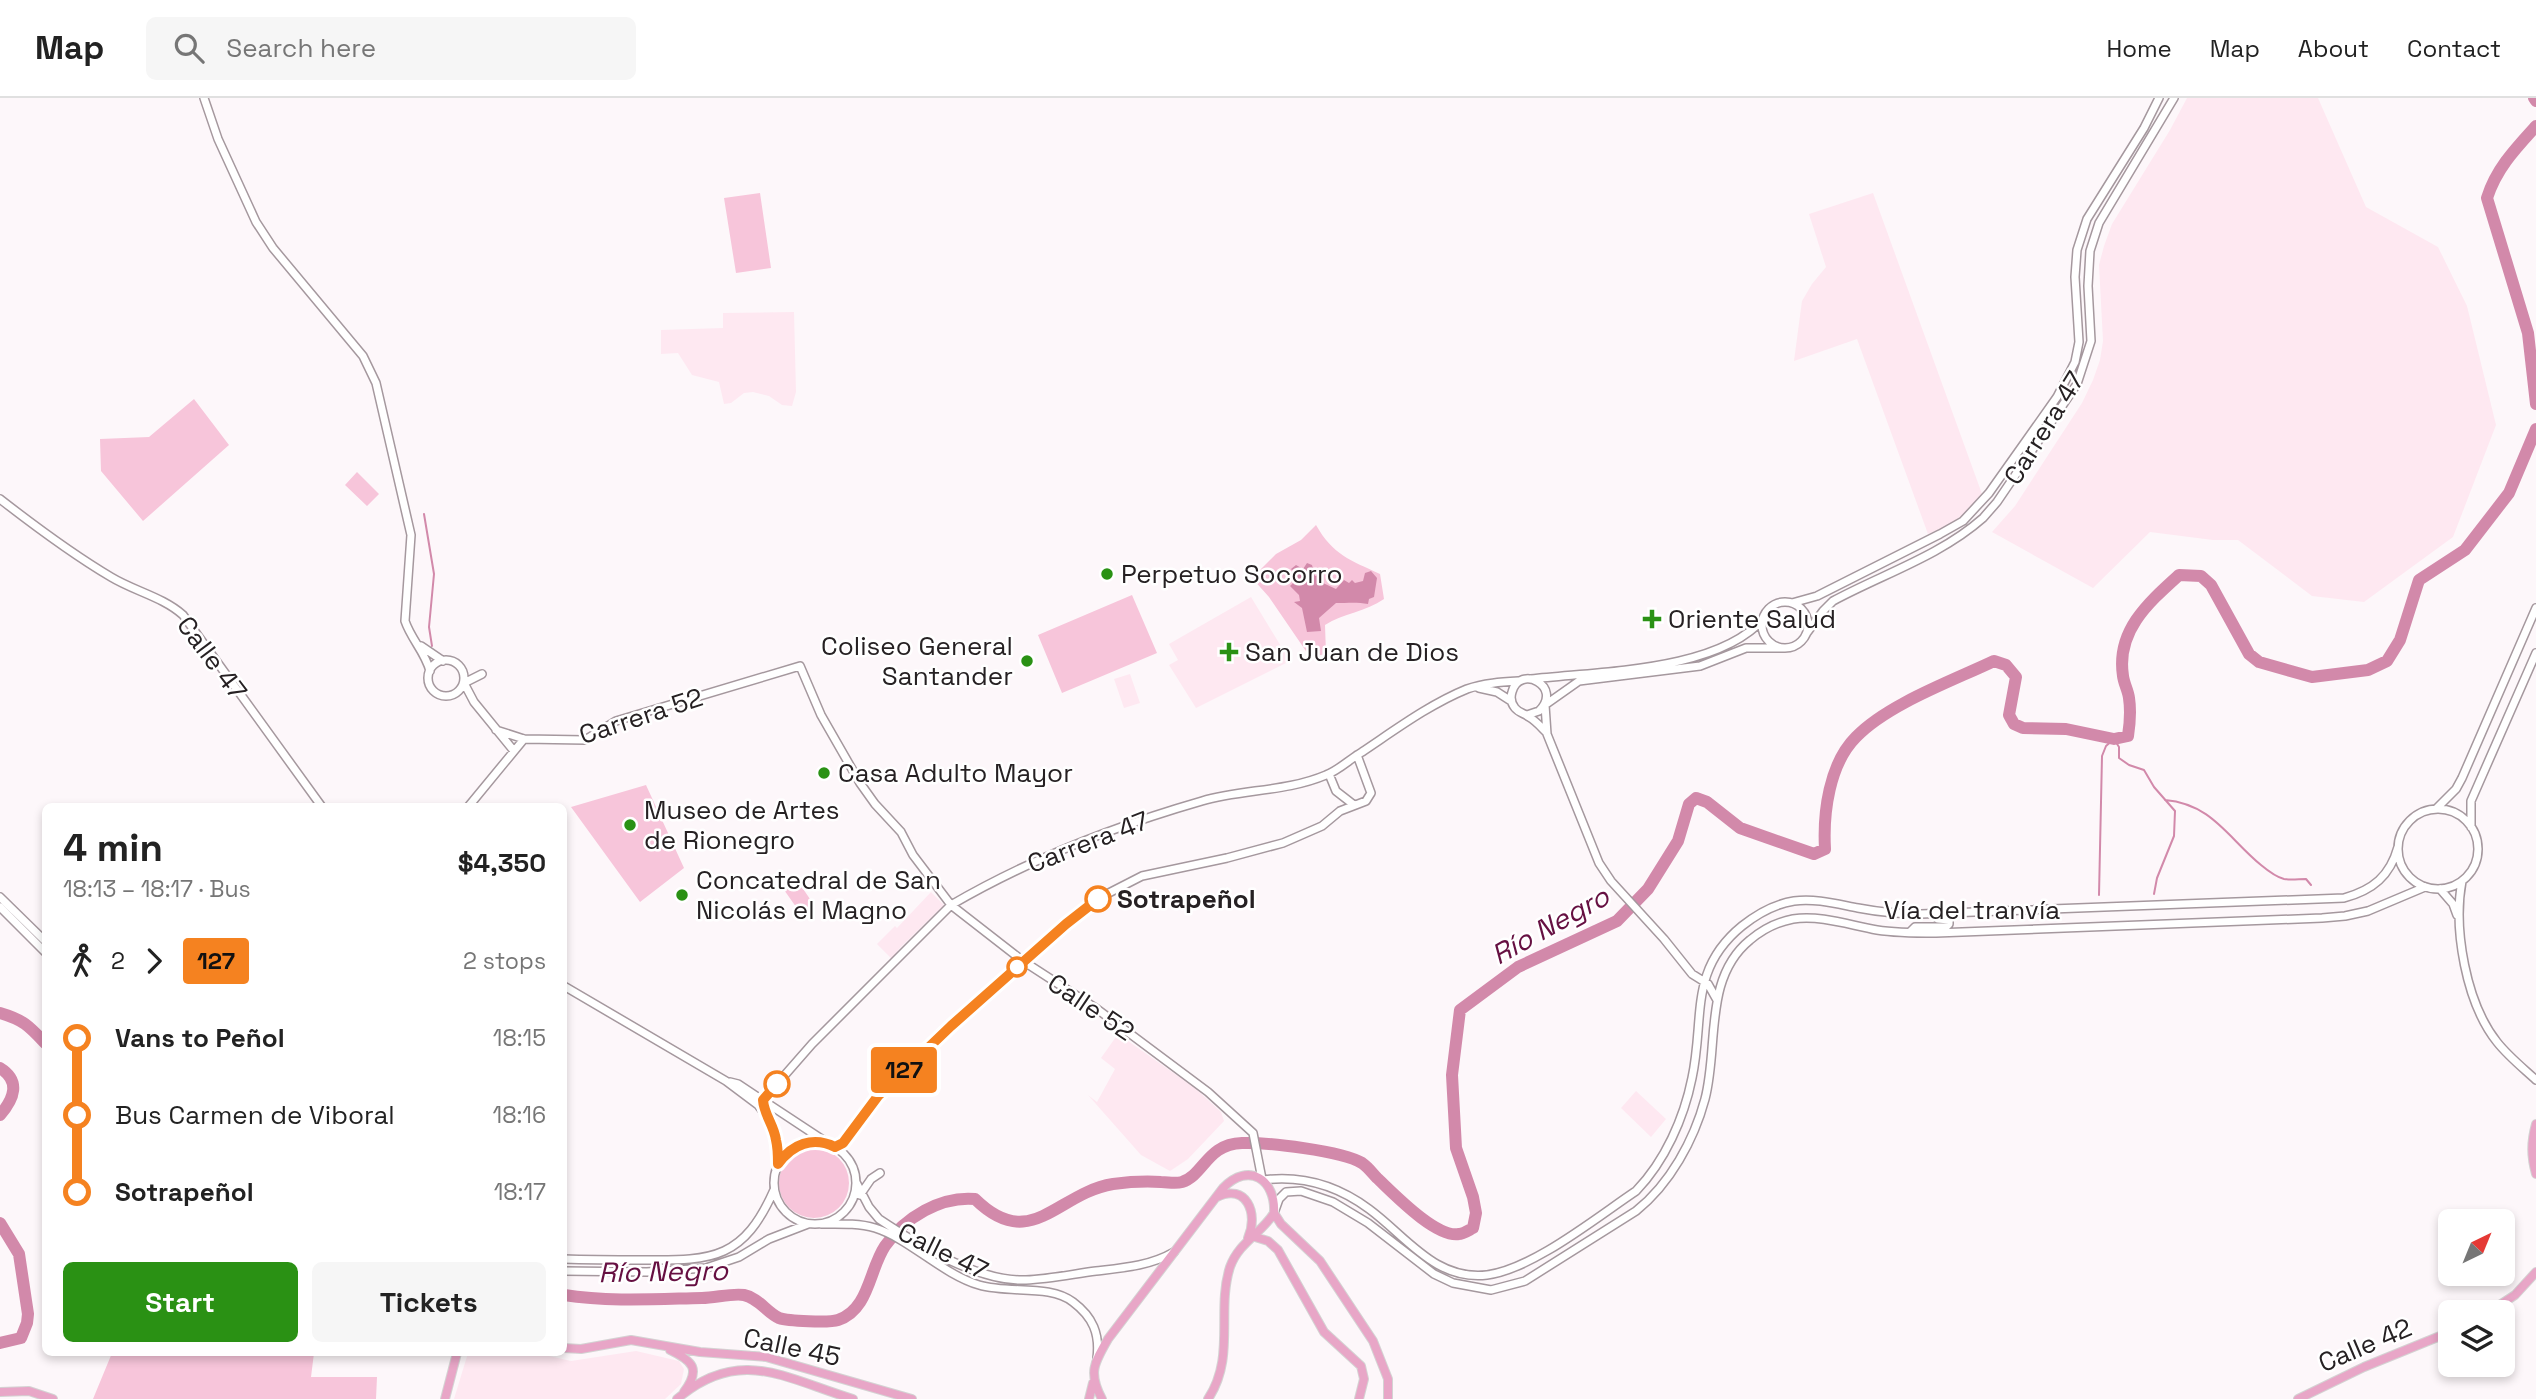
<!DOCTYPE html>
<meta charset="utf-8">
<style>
:root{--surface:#fff;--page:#f6f6f6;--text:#222;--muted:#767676;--line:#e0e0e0;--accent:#2a9114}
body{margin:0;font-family:"Space Grotesk",sans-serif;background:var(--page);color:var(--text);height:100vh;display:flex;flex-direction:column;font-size:26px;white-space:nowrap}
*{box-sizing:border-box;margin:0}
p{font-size:23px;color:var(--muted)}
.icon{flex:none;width:38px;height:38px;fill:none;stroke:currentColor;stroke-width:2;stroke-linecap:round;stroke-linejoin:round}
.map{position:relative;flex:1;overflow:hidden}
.details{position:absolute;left:42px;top:705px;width:525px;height:553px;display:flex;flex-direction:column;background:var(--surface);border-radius:10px;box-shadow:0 4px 10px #0003}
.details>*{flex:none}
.badge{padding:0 14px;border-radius:5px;font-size:24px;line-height:46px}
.needle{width:46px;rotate:43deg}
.buttons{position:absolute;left:2438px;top:1111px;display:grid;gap:14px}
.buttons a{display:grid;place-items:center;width:77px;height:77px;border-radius:10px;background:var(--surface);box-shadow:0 4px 10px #0003;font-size:35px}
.map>.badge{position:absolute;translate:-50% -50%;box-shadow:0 0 0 4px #fff}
.legs{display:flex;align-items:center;gap:10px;height:77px;padding:0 21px;font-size:23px}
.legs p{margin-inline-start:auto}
.headline{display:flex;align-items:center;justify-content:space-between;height:119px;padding:0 21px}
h1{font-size:38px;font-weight:700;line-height:52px}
.cta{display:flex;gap:14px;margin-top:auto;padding:14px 21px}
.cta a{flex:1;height:80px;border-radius:10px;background:var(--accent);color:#fff;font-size:28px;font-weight:700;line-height:80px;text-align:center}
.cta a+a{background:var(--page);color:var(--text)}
ul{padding:0 21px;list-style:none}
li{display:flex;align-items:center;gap:24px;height:77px;font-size:26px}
li i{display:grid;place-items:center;width:10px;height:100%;margin:0 9px;background:currentColor}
li i::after{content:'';width:18px;height:18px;margin:-9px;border:5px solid;border-radius:50%;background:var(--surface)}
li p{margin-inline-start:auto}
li:first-child i{background:linear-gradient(#0000 50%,currentColor 0)}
li:last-child i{background:linear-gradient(currentColor 50%,#0000 0)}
header{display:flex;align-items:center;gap:42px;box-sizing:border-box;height:98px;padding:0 35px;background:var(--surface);border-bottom:2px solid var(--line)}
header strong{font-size:33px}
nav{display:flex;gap:38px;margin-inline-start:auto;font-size:24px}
.search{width:490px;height:63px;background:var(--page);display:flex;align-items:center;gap:18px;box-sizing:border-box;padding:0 24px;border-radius:10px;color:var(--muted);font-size:26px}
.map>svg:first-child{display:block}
.built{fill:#fee8f1}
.green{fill:#f7c5da}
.water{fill:#d289aa}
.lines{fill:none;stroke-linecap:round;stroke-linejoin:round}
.stream{stroke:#d289aa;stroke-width:2}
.river{stroke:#d289aa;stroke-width:12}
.secondary-casing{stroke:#a5989e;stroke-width:10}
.primary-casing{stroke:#d4d3d3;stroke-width:10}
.secondary{stroke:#fff;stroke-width:7}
.primary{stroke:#e8a6c7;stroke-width:8}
.line-1-casing{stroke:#fff;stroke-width:16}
.line-1{stroke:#f58220;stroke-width:10}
.poi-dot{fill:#2a9114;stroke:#fff;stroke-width:2.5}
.stop-1-dot{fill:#fff;stroke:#f58220;stroke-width:3.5}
.labels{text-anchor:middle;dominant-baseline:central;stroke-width:5;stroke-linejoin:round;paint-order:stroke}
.street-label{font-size:26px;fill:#262123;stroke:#fff}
.poi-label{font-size:26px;fill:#262123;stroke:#fff;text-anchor:start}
.stop-label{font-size:26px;font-weight:bold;fill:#262123;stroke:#fff;text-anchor:start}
.water-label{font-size:28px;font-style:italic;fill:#661042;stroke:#fff}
</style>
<header>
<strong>Map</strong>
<div class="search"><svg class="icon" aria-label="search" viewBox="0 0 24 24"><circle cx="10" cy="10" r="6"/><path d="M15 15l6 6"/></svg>Search here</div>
<nav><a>Home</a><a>Map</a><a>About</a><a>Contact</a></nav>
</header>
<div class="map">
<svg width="2536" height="1301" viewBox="0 0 2536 1301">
<rect width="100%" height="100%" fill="#fdf7fa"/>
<path class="built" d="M2187,0H2318L2366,109L2438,149L2467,208L2496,327L2453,439L2364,504L2312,498L2238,442H2213L2150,434L2093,490L1992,434L2015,408L2082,305L2093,282L2100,262L2103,243L2099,167L2104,148L2112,126L2170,32Z
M1873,95L1982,396L1965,415L1949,427L1928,436L1857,241L1794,263L1802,203L1812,186L1826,169L1809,116Z
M794,214L796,294L792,308L782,307L769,298L753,294L744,295L731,305L724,306L719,284L692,277L678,255L661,256V232L723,230V215Z
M1251,499L1290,563L1196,610L1169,567L1178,562L1169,546Z
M1130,576L1140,605L1124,610L1114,581Z
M931,794L944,807L899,851L892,861L877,846L895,828L897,830Z
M1118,936L1195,990L1221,1014L1224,1023L1188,1061L1170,1073L1141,1057L1088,997L1097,1004L1115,971L1101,960Z
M1636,993L1666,1021L1651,1039L1621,1010Z
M636,1253L679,1263L684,1271L681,1286L665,1301H454L468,1255H536L571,1263Z"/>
<path class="green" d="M760,95L771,170L736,175L724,100Z
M194,301L229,347L143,423L101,373L100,341L149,339Z
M357,374L379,396L367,408L345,387Z
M1316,427C1333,457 1350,462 1380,476L1384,501C1366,514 1343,515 1325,527L1326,556L1310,559L1269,499L1252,480L1276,456L1301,442Z
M1132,497L1157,555L1062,595L1038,537Z
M646,687L684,770L640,804L571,709Z
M795,779L812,804L801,816L782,789Z
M779 1085a35 35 0 1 1 70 0a35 35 0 1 1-70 0Z
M112,1255H314L311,1279H377L376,1301H93Z"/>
<path class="water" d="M1307,465L1312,467L1315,478L1319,477L1323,485L1336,491L1344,482L1349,485L1352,482L1355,485L1363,483L1365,475L1371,473L1377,480L1374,499L1369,501L1368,506C1358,504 1348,505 1336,505L1319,520L1321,533L1307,534L1302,510L1294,504L1300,503L1299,497L1290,488L1298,480L1291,471L1296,467L1303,471Z"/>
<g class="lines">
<path class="stream" d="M424,416L434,476L429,529L432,548
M2165,702C2212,706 2228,740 2261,767C2267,772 2276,779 2284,781C2291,782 2299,781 2306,781L2311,787
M2099,797L2102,658L2106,648L2114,641L2119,649V660L2129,667L2144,672L2154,689L2175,713L2174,738L2157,780L2154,796"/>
<path class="river" d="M2534,0L2536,3
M2536,28C2515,51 2496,71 2487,100L2528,235L2536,306
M0,915C24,922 29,928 46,946
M0,970C21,983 14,1001 0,1017
M0,1125L19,1156L28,1216L27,1225L21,1240L0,1245
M564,1197C609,1204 656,1201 702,1200C715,1200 732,1195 744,1197C759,1200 766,1214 779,1220C788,1223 829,1225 838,1222C869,1212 869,1172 885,1148C905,1119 941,1098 975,1101C1031,1156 1057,1095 1113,1086C1128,1084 1146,1083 1161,1084C1168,1084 1175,1086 1182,1084C1204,1077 1207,1046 1242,1045C1267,1044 1342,1053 1362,1065C1368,1069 1373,1076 1377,1080C1394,1096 1436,1140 1459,1136C1463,1136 1469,1132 1473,1130L1476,1115L1473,1099L1456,1050L1452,977L1460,912L1518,869L1617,823L1648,791L1678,743L1689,706L1696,700L1707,704L1740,730L1814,756L1825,751C1823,715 1829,666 1856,639C1888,606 1952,583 1994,563L2006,567L2016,579L2009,617L2014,626L2023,630L2066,631L2114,641L2128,638C2130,625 2131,613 2129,600C2128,592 2124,586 2123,578C2116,533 2148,505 2179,477L2201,478L2211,487L2249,556L2259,564L2312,579L2368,572L2387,563L2400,542L2419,482L2465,452L2509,395L2536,331"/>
<defs>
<path id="secondary" d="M204,0L218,41L256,124L273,150L363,258L376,285L411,437L405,523C411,541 425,554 430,573
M0,401C36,429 72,456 111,479C134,493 163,499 183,517L322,709
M1762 527a23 23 0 1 1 46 0a23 23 0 1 1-46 0Z
M1792,505L1817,498L1940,436L1963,423L1989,395L2057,299L2075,264L2079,244L2075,179L2077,152L2087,121L2144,30L2159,0
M1806,536L1823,513L1833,503C1883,476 1940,458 1983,420L1997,404L2077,286L2091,243L2088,188L2090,153L2099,125L2174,0
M421,548L443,563
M428 580a18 18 0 1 1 36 0a18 18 0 1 1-36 0Z
M482,576L464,585L474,604L514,653
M1531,581C1598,573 1718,574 1764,520
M1479,590L1497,594L1511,603
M1527,617L1539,613C1564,588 1519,566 1512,594C1510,600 1511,605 1515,610C1519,615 1524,615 1529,619C1536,623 1541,629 1546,634
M496,632L524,641L585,642L616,623L800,568L821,617L860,685L875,706L901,734L913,757L951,807L1023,863L1097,911L1208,994L1253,1035L1262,1081
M1329,676L1336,693L1354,707
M468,709L524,641
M2436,711L2456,691L2462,680L2536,510
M2398 751a40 40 0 1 1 80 0a40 40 0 1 1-80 0Z
M2471,729V703L2536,555
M2462,783C2453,831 2466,905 2497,944C2508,958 2523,970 2536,982
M2440,791L2453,806L2457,817
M0,799L46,844
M0,809L46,855
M1910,834L1915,829H1946L1949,826V822L1938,821
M564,888L726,983L758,1007L771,1024L777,1043L778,1066
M1717,902L1708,886L1692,876L1664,841L1611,783L1599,765L1547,636L1545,607L1579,583L1700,568L1746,550H1785
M730,984L738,986L823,1042
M763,1002L812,946L951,807C1030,761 1115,728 1202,703C1242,691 1286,694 1326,677C1339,672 1350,661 1362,654C1395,632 1430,606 1467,591C1484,585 1502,584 1519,583
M774 1085a41 41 0 1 1 82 0a41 41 0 1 1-82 0Z
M835,1049L843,1045L878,998L951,928L1066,826L1101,799L1142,778L1227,760L1283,745L1322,728L1340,713L1366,703L1371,695L1357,657
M1263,1082C1302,1077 1338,1088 1369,1111C1406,1138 1435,1183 1487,1177C1533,1171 1597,1119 1636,1093C1665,1063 1684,1020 1692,980C1705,920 1688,872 1742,828C1757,816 1775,806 1794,803C1815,800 1837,806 1858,810C1879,814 1900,816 1921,816L2344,800C2373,792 2390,778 2398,749
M856,1084L869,1109L879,1121C918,1147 978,1184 1026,1182C1049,1181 1073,1176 1096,1173C1122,1170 1150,1168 1174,1154
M860,1097L871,1081L880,1075
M1274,1115L1279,1101L1286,1094L1301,1093L1333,1104L1368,1125L1434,1176L1453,1185L1491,1192L1525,1183L1636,1113C1670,1086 1694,1042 1705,1001C1719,948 1703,880 1750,842C1763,831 1777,824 1793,821C1821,817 1849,827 1877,832C1896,835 1916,835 1936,835L2322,820L2345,818L2368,813L2425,789
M821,1126C839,1126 858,1125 875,1130C910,1141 942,1176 979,1187C1009,1196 1050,1186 1073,1204C1093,1219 1100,1236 1097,1260
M564,1161C591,1162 618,1162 645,1162C714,1163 744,1160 774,1092
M564,1173L647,1174L706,1170L739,1159L769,1141L808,1126"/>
<path id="primary" d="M2536,1026C2531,1044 2531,1058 2536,1076
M1217,1099C1246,1085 1259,1115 1248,1140
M1274,1115L1281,1126L1320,1163L1373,1243L1388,1281V1301
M1252,1138L1268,1143L1278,1152L1324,1234L1361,1268L1364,1281L1359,1301
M2489,1214L2515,1197L2536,1174
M564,1250L581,1251L631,1242L700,1254L766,1259L912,1301
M670,1252C693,1263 701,1271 684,1294
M0,1294L29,1293L53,1301
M445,1301L457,1255
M677,1301C740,1247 786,1281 853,1301
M1089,1301L1093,1285
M1102,1301C1088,1275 1094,1265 1108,1241L1223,1090C1249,1063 1276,1082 1274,1115C1261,1136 1239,1144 1230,1169C1216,1213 1236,1259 1208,1301
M2298,1301L2364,1269L2450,1234"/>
</defs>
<use href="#secondary" class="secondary-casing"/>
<use href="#primary" class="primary-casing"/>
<use href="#secondary" class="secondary"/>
<use href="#primary" class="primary"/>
</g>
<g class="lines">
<defs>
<path id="line-1" d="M777,986L763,1002C764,1017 774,1027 776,1042C778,1050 778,1058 778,1066C792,1046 813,1038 835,1049L843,1045L878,998L951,928L1066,826L1098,801"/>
</defs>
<use href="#line-1" class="line-1-casing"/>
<use href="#line-1" class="line-1"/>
</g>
<g class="poi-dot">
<circle cx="1107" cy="476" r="7"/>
<path d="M1648.5 510.5h7v7h7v7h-7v7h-7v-7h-7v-7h7z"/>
<path d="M1225.5 543.5h7v7h7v7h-7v7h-7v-7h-7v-7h7z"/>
<circle cx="1027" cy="563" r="7"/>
<circle cx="824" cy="675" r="7"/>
<circle cx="630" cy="727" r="7"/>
<circle cx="682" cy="797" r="7"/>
</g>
<g class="stop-1-dot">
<circle cx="1098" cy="801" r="12"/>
<circle cx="1017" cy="869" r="9"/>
<circle cx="777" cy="986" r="12"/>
</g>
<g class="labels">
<g class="street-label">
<text transform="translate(2044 330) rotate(-58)">Carrera 47</text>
<text transform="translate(212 560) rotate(53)">Calle 47</text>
<text transform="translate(641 618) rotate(-18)">Carrera 52</text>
<text transform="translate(1088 744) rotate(-21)">Carrera 47</text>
<text x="1972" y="812">Vía del tranvía</text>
<text transform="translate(1091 909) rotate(34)">Calle 52</text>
<text transform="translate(943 1153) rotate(26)">Calle 47</text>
<text transform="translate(2365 1247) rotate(-23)">Calle 42</text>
<text transform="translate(792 1249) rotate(12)">Calle 45</text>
</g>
<g class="poi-label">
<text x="1121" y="476">Perpetuo Socorro</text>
<text x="1668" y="521">Oriente Salud</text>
<text x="1013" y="548" text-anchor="end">Coliseo General<tspan x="1013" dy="30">Santander</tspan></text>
<text x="1245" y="554">San Juan de Dios</text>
<text x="838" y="675">Casa Adulto Mayor</text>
<text x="644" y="712">Museo de Artes<tspan x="644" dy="30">de Rionegro</tspan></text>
<text x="696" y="782">Concatedral de San<tspan x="696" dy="30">Nicolás el Magno</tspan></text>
</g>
<g class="stop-label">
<text x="1117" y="801">Sotrapeñol</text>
</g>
<g class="water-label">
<text transform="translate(1550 827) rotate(-29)">Río Negro</text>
<text transform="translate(663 1173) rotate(-1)">Río Negro</text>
</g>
</g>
</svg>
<div class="buttons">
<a><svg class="needle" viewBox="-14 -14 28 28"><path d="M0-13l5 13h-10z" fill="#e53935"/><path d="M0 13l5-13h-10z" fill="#767676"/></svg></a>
<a><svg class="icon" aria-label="layers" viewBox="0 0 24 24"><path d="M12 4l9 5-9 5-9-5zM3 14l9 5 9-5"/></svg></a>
</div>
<b class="badge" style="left:904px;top:972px;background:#f58220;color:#111">127</b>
<section class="details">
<div class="headline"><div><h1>4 min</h1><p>18:13 – 18:17 · Bus</p></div><b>$4,350</b></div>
<div class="legs"><svg class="icon" aria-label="walk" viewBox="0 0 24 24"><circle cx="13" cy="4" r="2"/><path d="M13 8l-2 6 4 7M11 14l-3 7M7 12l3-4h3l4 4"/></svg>2<svg class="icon" aria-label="forward" viewBox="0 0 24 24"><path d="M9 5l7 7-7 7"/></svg><b class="badge" style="background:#f58220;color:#111">127</b><p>2 stops</p></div>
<ul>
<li><i style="color:#f58220"></i><b>Vans to Peñol</b><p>18:15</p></li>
<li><i style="color:#f58220"></i><span>Bus Carmen de Viboral</span><p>18:16</p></li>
<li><i style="color:#f58220"></i><b>Sotrapeñol</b><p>18:17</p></li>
</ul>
<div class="cta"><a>Start</a><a>Tickets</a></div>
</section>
</div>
